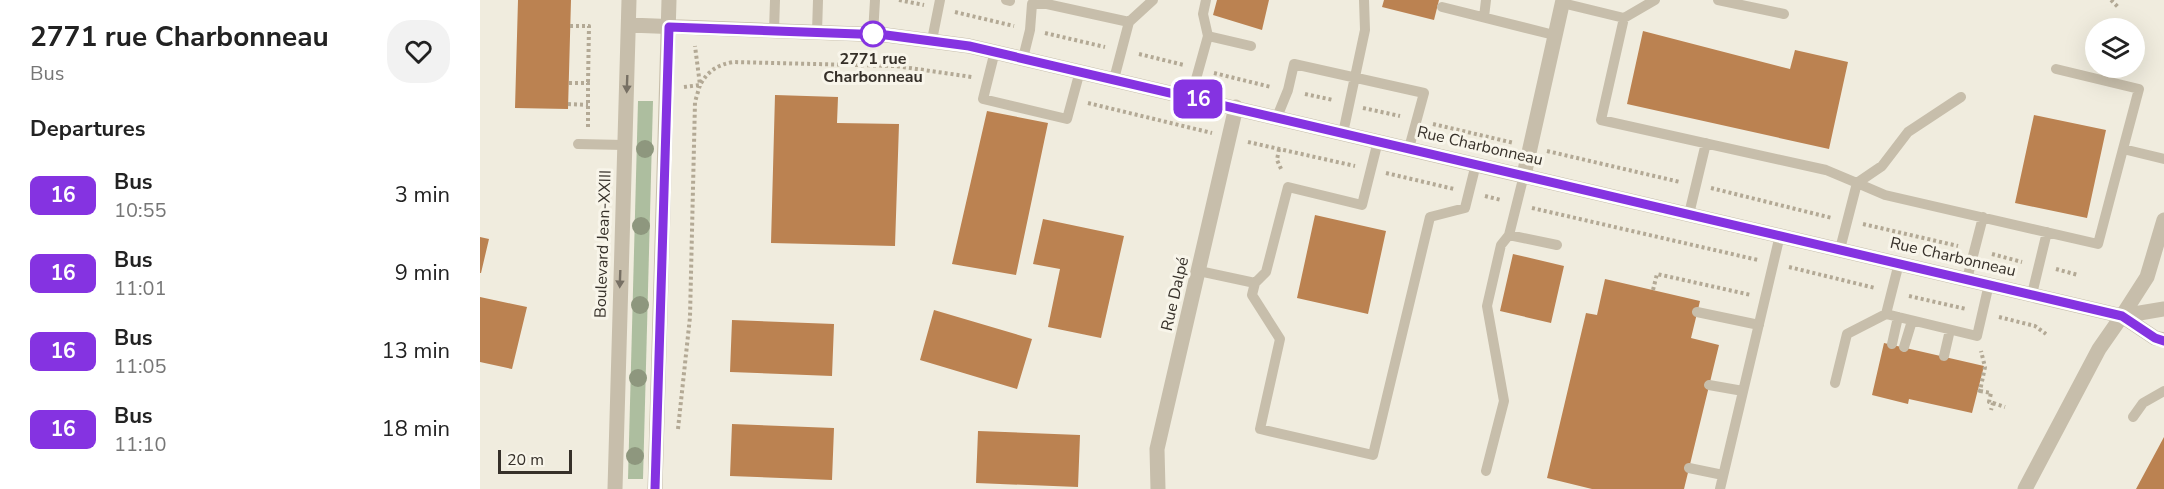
<!DOCTYPE html>
<meta charset="utf-8">
<style>
:root{--surface:#fff;--page:#f2f2f2;--text:#222;--muted:#767676}
body{margin:0;font-family:"Nunito Sans",sans-serif;background:var(--page);color:var(--text);height:100vh;display:flex;flex-direction:column;font-size:22px;white-space:nowrap}
*{box-sizing:border-box;margin:0}
p{font-size:20px;color:var(--muted)}
.icon{flex:none;width:33px;height:33px;fill:none;stroke:currentColor;stroke-width:2;stroke-linecap:round;stroke-linejoin:round}
.map{position:relative;flex:1;overflow:hidden}
.panel{display:flex;flex-direction:column;background:var(--surface);width:480px}
.panel>*{flex:none}
.badge{padding:0 12px;border-radius:9px;font-size:21px;line-height:39px}
.buttons{position:absolute;left:1605px;top:18px;display:grid;gap:12px}
.buttons a{display:grid;place-items:center;width:60px;height:60px;border-radius:50%;background:var(--surface);box-shadow:0 6px 24px #0002;font-size:30px}
.scale{position:absolute;left:18px;bottom:15px;width:74px;box-sizing:border-box;padding-left:6px;border:3px solid #363029;border-top:0;font-size:16px;line-height:21px;white-space:nowrap;color:#363029;-webkit-text-stroke:4px #f8f5ea;paint-order:stroke}
.map>.badge{position:absolute;translate:-50% -50%;box-shadow:0 0 0 3px #fff}
h2{padding:0 30px;font-size:22px;line-height:54px}
.round{display:grid;place-items:center;flex:none;width:63px;height:63px;border-radius:24px;background:var(--page)}
.head{display:flex;align-items:center;justify-content:space-between;height:102px;padding:0 30px}
h1{font-size:28px;font-weight:700;line-height:45px}
ul{padding:0;list-style:none}
li{display:flex;align-items:center;gap:18px;height:78px;padding:0 30px}
li div{flex:1}
li b{display:block;font-size:22px}
li em{font-style:normal}
li .badge{min-width:66px;font-weight:700;text-align:center}
main{display:flex;flex:1;min-height:0}
.map>svg:first-child{display:block}
.green{fill:#adbe9f}
.building{fill:#bb8251}
.lines{fill:none;stroke-linecap:round;stroke-linejoin:round}
.path{stroke:#b3a995;stroke-width:4;stroke-dasharray:3 3;stroke-linecap:butt}
.service{stroke:#c7beab;stroke-width:10}
.minor{stroke:#c7beab;stroke-width:15}
.tertiary{stroke:#c7beab;stroke-width:15}
.tree{fill:#8e977e}
.oneway{fill:#777064}
.line-casing{stroke:#fff;stroke-width:14}
.line{stroke:#8533e1;stroke-width:9}
.stop-dot{fill:#fff;stroke:#8533e1;stroke-width:3}
.labels{text-anchor:middle;dominant-baseline:central;stroke-width:6;stroke-linejoin:round;paint-order:stroke}
.stop-label{font-size:16px;font-weight:bold;fill:#363029;stroke:#f8f5ea}
.street-label{font-size:16px;fill:#363029;stroke:#f8f5ea}
</style>
<main>
<section class="panel">
<div class="head"><div><h1>2771 rue Charbonneau</h1><p>Bus</p></div><a class="round"><svg class="icon" aria-label="heart" viewBox="0 0 24 24"><path d="M12 20l-8-8c-3-5 5-10 8-4 3-6 11-1 8 4z"/></svg></a></div>
<h2>Departures</h2>
<ul>
<li><span class="badge" style="background:#8533e1;color:#fff">16</span><div><b>Bus</b><p>10:55</p></div><em>3 min</em></li>
<li><span class="badge" style="background:#8533e1;color:#fff">16</span><div><b>Bus</b><p>11:01</p></div><em>9 min</em></li>
<li><span class="badge" style="background:#8533e1;color:#fff">16</span><div><b>Bus</b><p>11:05</p></div><em>13 min</em></li>
<li><span class="badge" style="background:#8533e1;color:#fff">16</span><div><b>Bus</b><p>11:10</p></div><em>18 min</em></li>
</ul>
</section>
<div class="map">
<svg width="1684" height="489" viewBox="0 0 1684 489">
<rect width="100%" height="100%" fill="#f0ecde"/>
<path class="green" d="M158,101H173L163,479H148Z"/>
<path class="building" d="M38,0H91L88,109L35,108Z
M737,0H789L782,30L733,15Z
M904,0H959L954,20L902,7Z
M1163,31L1310,69L1315,50L1368,62L1349,149L1147,104Z
M295,95L358,97L357,123L419,124L415,246L291,243Z
M507,111L568,123L536,275L472,264Z
M1554,115L1626,130L1607,218L1535,203Z
M835,215L906,231L888,314L817,298Z
M563,219L644,236L621,338L568,327L580,269L553,264Z
M0,237L9,239L1,273H0Z
M1033,254L1084,266L1071,323L1020,311Z
M1125,279L1220,301L1211,338L1239,345L1204,489H1112L1067,478L1106,313L1117,315Z
M0,297L47,307L32,369L0,362Z
M454,310L552,339L537,389L440,360Z
M252,320L354,324L352,376L250,372Z
M1404,343L1504,366L1492,413L1429,399L1428,404L1392,395Z
M252,424L354,428L352,480L250,476Z
M498,431L600,435L598,487L496,483Z
M1684,437V489H1656Z"/>
<g class="lines">
<path class="path" d="M419,0L444,5
M1631,0L1639,8
M475,12L534,26
M90,26H109L108,83
M565,33L625,47
M659,54L704,65
M734,73L791,87
M89,83H108V128
M204,87L220,85C228,71 237,65 253,62L416,66L492,77
M825,94L853,100
M608,103L732,133
M88,104L108,105
M883,108L920,116
M953,124L1034,143
M768,142L875,166
M799,149L797,160L802,171
M1067,151L1200,182
M906,173L974,189
M1231,188L1352,218
M1005,196L1021,200
M1052,208L1278,260
M1383,224L1478,246
M1512,254L1542,262
M1309,267L1395,288
M1576,269L1598,275
M1173,290L1177,274L1271,295
M1429,296L1486,309
M1519,317L1555,326L1566,334
M1498,390L1500,391L1505,367L1501,351
M1500,391L1511,393L1509,402L1513,403L1511,410
M1513,403L1525,407
M198,429L210,317L215,102L220,85L215,46"/>
<path class="service" d="M526,0L530,1
M726,0L723,14L728,36
M1238,0L1304,14
M1082,3L1144,18L1121,120L1346,170L1377,183L1360,249
M962,7L1074,35
M1004,17L1006,0
M1144,18L1175,0
M649,22L673,0
M294,31L295,0
M337,32L338,0
M393,34L395,0
M452,40L460,0
M515,51L503,99L587,119L600,71
M543,58L550,30L552,4H567L649,22L634,79
M1576,69L1659,89L1643,149
M711,97L728,36L771,46
M797,117L808,90L814,64L944,93L929,148
M863,133L885,30L884,0
M98,144L144,145
M1044,175L1029,235L1077,245
M1377,183L1405,195L1618,244L1643,149L1684,159
M1377,183L1402,166L1428,132L1481,97
M1209,214L1226,143
M1419,263L1406,314L1497,336L1509,284
M719,271L775,283L786,272L808,187L882,205L898,141
M1487,279L1503,217
M775,283L772,295L800,339L780,429L893,455L950,217L985,208L996,164
M1552,294L1567,232
M1217,312L1279,325
M1412,344L1418,317
M1424,347L1432,321
M1464,356L1470,330
M1355,383L1367,334L1406,314
M1229,385L1263,391
M1653,417L1663,403L1684,391
M1209,468L1243,475
M1006,471L1024,401L1007,306L1021,245L1029,235
M1240,489L1300,235"/>
<path class="minor" d="M1044,175L1083,0
M678,489L677,449L756,107
M1545,489L1619,349L1642,316"/>
<path class="tertiary" d="M149,25L406,35L489,46L1642,316L1675,338L1684,340
M1642,316L1667,277L1684,220
M1642,316L1684,309
M135,489L149,0
M175,489L189,0"/>
</g>
<g class="tree">
<circle cx="165" cy="149" r="9"/>
<circle cx="161" cy="226" r="9"/>
<circle cx="160" cy="305" r="9"/>
<circle cx="158" cy="378" r="9"/>
<circle cx="155" cy="456" r="9"/>
</g>
<defs><path id="oneway-solid" d="M-6-.8H1V-3.2L6.5 0L1 3.2V.8H-6Z" transform="scale(1.5)"/></defs>
<g class="oneway">
<use href="#oneway-solid" transform="translate(147 84) rotate(92)"/>
<use href="#oneway-solid" transform="translate(140 279) rotate(92)"/>
</g>
<g class="lines">
<defs>
<path id="line" d="M175,489L189,27L406,35L489,46L1642,316L1675,338L1684,341"/>
</defs>
<use href="#line" class="line-casing"/>
<use href="#line" class="line"/>
</g>
<circle class="stop-dot" cx="393" cy="34" r="12"/>
<g class="labels">
<g class="stop-label">
<text x="393" y="59">2771 rue<tspan x="393" dy="18">Charbonneau</tspan></text>
</g>
<g class="street-label">
<text transform="translate(1000 146) rotate(13)">Rue Charbonneau</text>
<text transform="translate(123 244) rotate(-88)">Boulevard Jean-XXIII</text>
<text transform="translate(1473 257) rotate(13)">Rue Charbonneau</text>
<text transform="translate(695 294) rotate(-77)">Rue Dalpé</text>
</g>
</g>
</svg>
<div class="buttons">
<a><svg class="icon" aria-label="layers" viewBox="0 0 24 24"><path d="M12 4l9 5-9 5-9-5zM3 14l9 5 9-5"/></svg></a>
</div>
<div class="scale">20 m</div>
<b class="badge" style="left:718px;top:99px;background:#8533e1;color:#fff">16</b>
</div>
</main>
